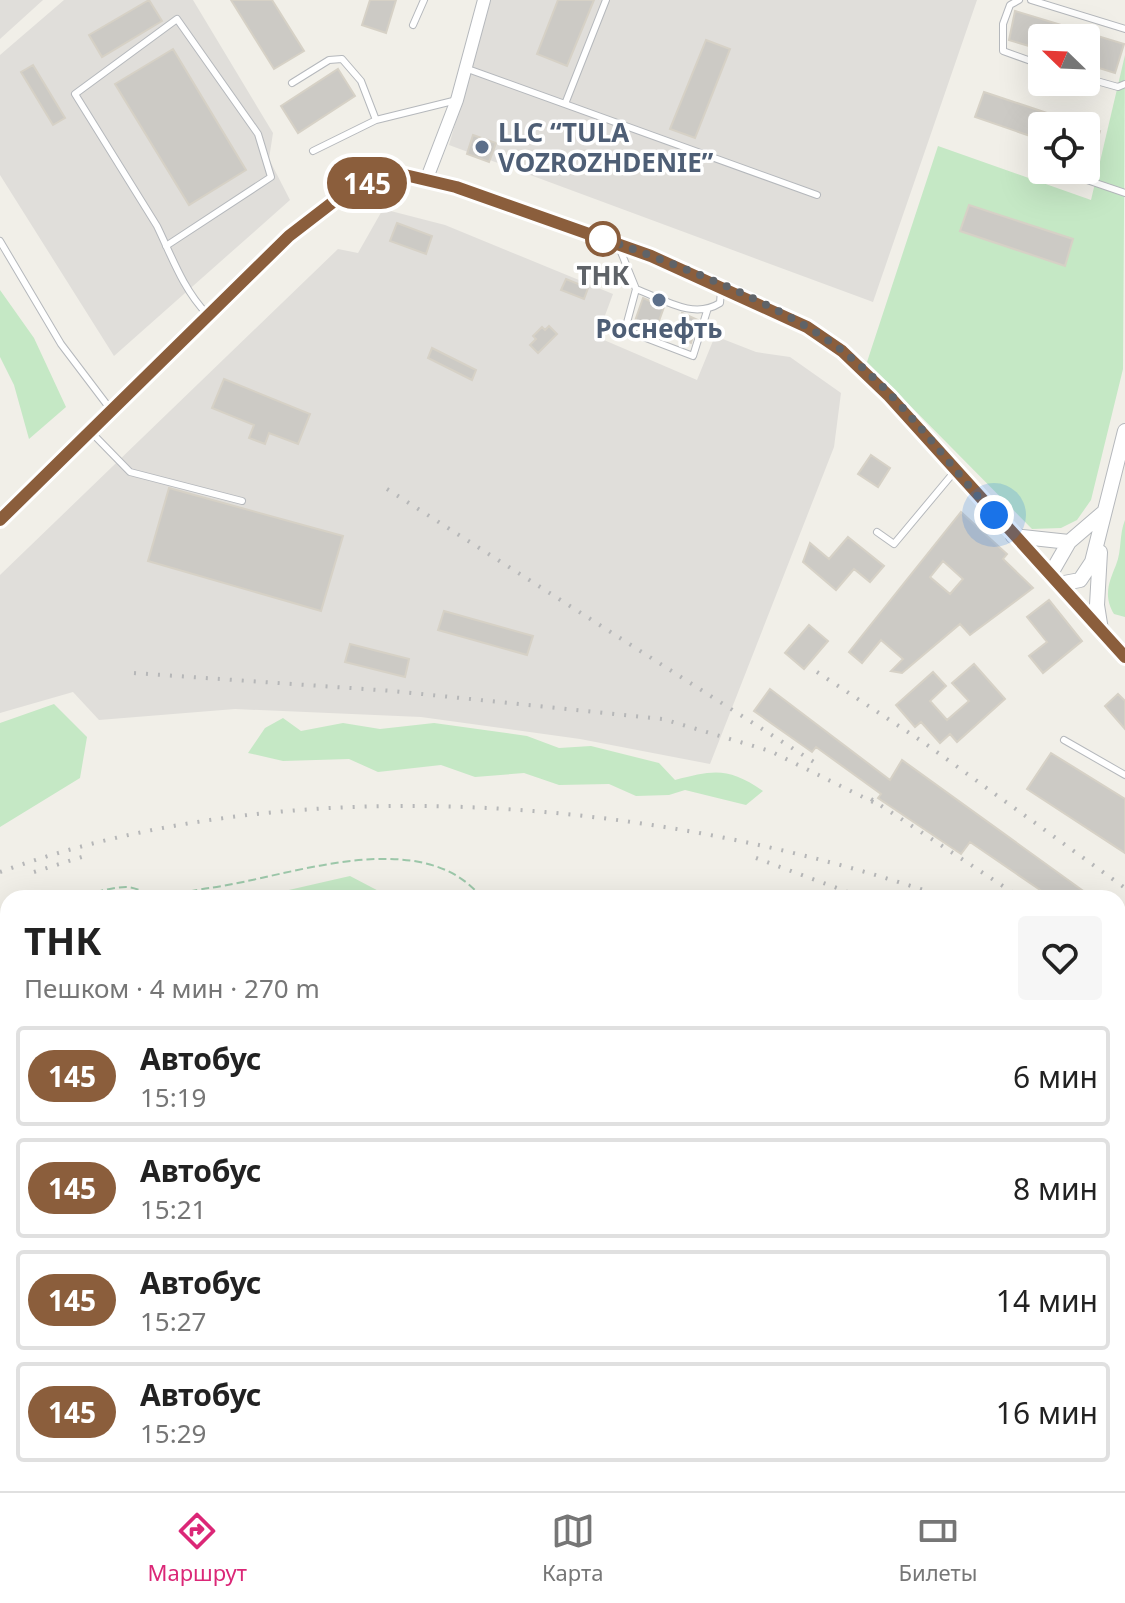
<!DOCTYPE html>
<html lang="ru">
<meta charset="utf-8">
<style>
:root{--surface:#fff;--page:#f6f6f6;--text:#222;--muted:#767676;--line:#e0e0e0;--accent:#db2777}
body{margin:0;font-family:"Noto Sans",sans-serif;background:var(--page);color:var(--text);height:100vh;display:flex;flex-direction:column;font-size:30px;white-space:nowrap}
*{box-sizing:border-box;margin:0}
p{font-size:26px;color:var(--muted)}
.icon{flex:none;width:44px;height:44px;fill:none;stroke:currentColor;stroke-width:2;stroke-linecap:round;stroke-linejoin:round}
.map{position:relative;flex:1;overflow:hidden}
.drawer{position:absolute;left:0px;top:890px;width:1126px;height:602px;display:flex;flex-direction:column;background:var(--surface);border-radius:24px 24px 0 0;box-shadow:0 8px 32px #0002}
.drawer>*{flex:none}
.badge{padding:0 16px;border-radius:26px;font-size:28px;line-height:52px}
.needle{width:52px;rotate:293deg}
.buttons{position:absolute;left:1028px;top:24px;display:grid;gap:16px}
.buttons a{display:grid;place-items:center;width:72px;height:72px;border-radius:8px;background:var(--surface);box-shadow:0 8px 32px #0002;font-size:40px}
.you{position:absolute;width:40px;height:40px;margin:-20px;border:6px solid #fff;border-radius:50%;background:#1a73e8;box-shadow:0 0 0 12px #1a73e833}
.map>.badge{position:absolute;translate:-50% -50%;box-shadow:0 0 0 4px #fff}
.round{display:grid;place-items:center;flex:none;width:84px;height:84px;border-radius:8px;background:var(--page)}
.summary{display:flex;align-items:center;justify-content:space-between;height:136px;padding:0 24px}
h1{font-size:38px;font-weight:700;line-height:60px}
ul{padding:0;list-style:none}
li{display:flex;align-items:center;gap:24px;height:100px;margin:0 16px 12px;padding:0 8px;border:4px solid var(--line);border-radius:8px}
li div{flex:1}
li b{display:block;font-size:30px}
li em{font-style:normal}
li .badge{min-width:88px;font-weight:700;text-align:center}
.tabs{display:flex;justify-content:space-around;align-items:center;height:112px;border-top:2px solid var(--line);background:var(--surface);font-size:22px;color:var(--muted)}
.tabs a{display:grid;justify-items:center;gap:4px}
.tabs .active{color:var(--accent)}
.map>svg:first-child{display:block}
.industrial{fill:#e0deda}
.green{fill:#c5e8c5}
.building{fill:#cccac5;stroke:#d6d1c6;stroke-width:2;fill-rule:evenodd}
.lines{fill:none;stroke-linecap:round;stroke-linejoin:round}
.service-casing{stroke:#b5b8bc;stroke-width:8}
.minor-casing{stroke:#b5b8bc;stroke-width:14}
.tertiary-casing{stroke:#b5b8bc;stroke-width:16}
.path{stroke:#9cc7a9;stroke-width:2;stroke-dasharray:8 4;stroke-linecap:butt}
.service{stroke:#fff;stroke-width:6}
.minor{stroke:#fff;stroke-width:12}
.tertiary{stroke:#fff;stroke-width:14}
.rail{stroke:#b6b7b8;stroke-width:4;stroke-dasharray:2 10;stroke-linecap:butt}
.line-casing{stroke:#fff;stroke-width:18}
.line{stroke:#8b5e3c;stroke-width:12}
.walk{stroke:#5f6368;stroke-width:8;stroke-dasharray:0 14.4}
.service-dot{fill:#5c6f8a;stroke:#fff;stroke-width:3}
.stop-dot{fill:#fff;stroke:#8b5e3c;stroke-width:4}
.labels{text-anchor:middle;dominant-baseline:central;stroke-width:7;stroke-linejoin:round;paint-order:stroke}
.service-label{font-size:26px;font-weight:bold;fill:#4e5e75;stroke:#fff;text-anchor:start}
.stop-label{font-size:26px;font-weight:bold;fill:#5f6368;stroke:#fff}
</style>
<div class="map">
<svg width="1125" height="1491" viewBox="0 0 1125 1491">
<rect width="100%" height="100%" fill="#f1efe8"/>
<path class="industrial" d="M0,0H43L0,39Z
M64,0H193L273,133L269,159L290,200L114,356L0,175V55Z
M491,0H977L873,302L449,145Z
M383,209L445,225L613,294L597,337L697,380L715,336L756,352L790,357L841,393L834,447L710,764L580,739L421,717L235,709L99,720L73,692L0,713V575L338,249L358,253Z"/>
<path class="green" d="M1125,55L1123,369L1091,500L1077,520L1061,528L1032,529L867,362L938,146L1091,200Z
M0,290L34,338L66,407L29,439L14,385L0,357Z
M1125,520V617L1114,614C1103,596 1109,582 1116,565C1122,551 1119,534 1125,520Z
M54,704L87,737L80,778L0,827V723Z
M283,718L301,731L343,723L380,729L434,723L527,736L559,748L591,746L659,763L675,780C714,770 728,767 763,791L746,805L685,790L669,795L636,796L609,784L559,785L524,773L475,777L441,765L378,772L349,759L283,761L248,753L265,728Z
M350,876L392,898H219L280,892Z
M8,998V1379L0,1369V1001Z
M0,1416L8,1427V1484H48L51,1491H0Z
M182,1484H270L259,1491H171Z"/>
<path class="building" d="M149,0L162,21L102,57L89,35Z
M231,0H272L304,51L274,69Z
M370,0H396L386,33L362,25Z
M558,0H594L567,66L537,54Z
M1015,11L1124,44L1115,73L1086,64V38H1042V50L1009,40Z
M706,40L730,49L695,138L670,129Z
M173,49L246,170L189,205L115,84Z
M33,65L65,118L53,125L21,72Z
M338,69L355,96L298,133L281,106Z
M984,92L1080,124V126H1042V140L975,117Z
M1086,126L1100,131L1088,167L1086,166Z
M473,135L496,143L489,162L467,154Z
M969,205L1073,239L1065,266L960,231Z
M397,223L432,236L426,254L390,241Z
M566,279L588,288L584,299L561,290Z
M643,298L664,307L655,332L634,324Z
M682,313L698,320L691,343L673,336Z
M549,326L557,334L538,353L530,345L536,339L533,336L542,327L545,330Z
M432,348L476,370L472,380L428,358Z
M224,379L310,414L298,444L269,433L265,444L249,438L254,425L212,408Z
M871,455L890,468L878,487L858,474Z
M169,488L343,536L321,611L148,561Z
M961,512L1007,554L1003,559L1033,588L970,635L960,624L902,673L891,671L903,659L881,640L862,663L849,652ZM943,561L963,579L950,594L930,577Z
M848,537L884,566L870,582L854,569L836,590L803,562L810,543L829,559Z
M1049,600L1082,641L1043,673L1029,656L1047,642L1027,617Z
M444,611L533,636L527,655L438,630Z
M809,625L828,641L804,669L785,653Z
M350,644L409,659L405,677L345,662Z
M974,664L1005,699L957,742L950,734L940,743L921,722L915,727L896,705L933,672L946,686L930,701L947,720L969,701L952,683Z
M770,689L890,780L902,760L1093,898H1052L970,842L961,854L878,798L881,794L816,747L812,752L754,711Z
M1118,694L1125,701V729L1105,706Z
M1051,753L1125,799V853L1027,789Z"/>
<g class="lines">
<defs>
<path id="service" d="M1019,0L1010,5L1003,24V51L1042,65
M1031,0L1125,29
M413,25L424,0
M465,68L817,195
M1086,78L1118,87L1125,84
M292,83L329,60L342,59L361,81L376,120
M565,104L606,0
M313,151L376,120L457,100
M1081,178L1125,193
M0,241L61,344L111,410
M166,246L271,177L258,134L177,19L75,94L157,226C172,257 183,289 207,314
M619,247L636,289C663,299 693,320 720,303L721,290
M636,289L625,330L693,356L707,311
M90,431L130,472L242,501
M877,532L894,544L955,471
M1064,740L1125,775"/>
<path id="minor" d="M427,178L457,100L484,0"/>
<path id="tertiary" d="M0,520L289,236L350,189L405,175L456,187L651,256L807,327L842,351L889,396L1125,657
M1013,536L1069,542L1104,512
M1100,552L1097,605L1101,630
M1050,575L1069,542
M1059,584L1080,580L1092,562L1125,431"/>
</defs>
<use href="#service" class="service-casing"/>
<use href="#minor" class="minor-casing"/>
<use href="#tertiary" class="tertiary-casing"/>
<path class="path" d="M72,898C89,895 109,887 126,887C136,887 146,894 155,895C172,896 193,890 210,888C289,877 422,823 482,898
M0,920L8,917
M1118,1184L1125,1192
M1118,1367L1125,1375"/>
<use href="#service" class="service"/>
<use href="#minor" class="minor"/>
<use href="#tertiary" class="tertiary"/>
<path class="rail" d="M387,489L817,764
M817,672L923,742L1125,888
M134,673L393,691L663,719L770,751L879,805
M871,799L1021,898
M756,858L864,898
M0,872C293,766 656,797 947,898
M34,872L88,855
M1118,961L1125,966
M1118,982L1125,986
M1118,1033L1125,1038"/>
</g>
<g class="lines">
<defs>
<path id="line" d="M0,520L289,236L350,189L405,175L456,187L651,256L807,327L842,351L889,396L1125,657"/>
</defs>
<use href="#line" class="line-casing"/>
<use href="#line" class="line"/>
<path class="walk" d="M603,239L591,234C667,261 777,301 840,349C897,392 946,461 994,515"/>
</g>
<g class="service-dot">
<circle cx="482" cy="147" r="8"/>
<circle cx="659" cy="300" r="8"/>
</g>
<circle class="stop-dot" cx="603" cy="239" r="16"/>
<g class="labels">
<g class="service-label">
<text x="498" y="132">LLC “TULA<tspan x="498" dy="30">VOZROZHDENIE”</tspan></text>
<text x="659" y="328" text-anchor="middle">Роснефть</text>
</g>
<g class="stop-label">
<text x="603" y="275">ТНК</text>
</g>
</g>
</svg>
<div class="buttons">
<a><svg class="needle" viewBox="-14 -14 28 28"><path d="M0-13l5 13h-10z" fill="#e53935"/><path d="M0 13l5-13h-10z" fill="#767676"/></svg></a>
<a><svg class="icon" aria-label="locate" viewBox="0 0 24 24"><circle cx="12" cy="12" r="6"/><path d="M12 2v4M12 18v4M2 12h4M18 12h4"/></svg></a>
</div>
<div class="you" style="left:994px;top:515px"></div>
<b class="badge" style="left:367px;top:183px;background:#8b5e3c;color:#fff">145</b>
<section class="drawer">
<div class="summary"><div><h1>ТНК</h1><p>Пешком · 4 мин · 270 m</p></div><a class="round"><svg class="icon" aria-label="heart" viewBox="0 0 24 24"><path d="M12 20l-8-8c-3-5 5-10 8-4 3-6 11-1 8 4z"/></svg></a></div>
<ul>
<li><span class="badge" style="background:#8b5e3c;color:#fff">145</span><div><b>Автобус</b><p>15:19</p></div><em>6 мин</em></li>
<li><span class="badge" style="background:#8b5e3c;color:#fff">145</span><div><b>Автобус</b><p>15:21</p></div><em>8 мин</em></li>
<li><span class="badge" style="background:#8b5e3c;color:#fff">145</span><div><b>Автобус</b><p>15:27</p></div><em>14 мин</em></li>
<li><span class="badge" style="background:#8b5e3c;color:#fff">145</span><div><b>Автобус</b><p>15:29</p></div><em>16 мин</em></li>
</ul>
</section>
</div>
<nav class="tabs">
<a class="active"><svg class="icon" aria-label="directions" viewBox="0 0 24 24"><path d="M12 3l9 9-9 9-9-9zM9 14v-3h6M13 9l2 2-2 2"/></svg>Маршрут</a>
<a><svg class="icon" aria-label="map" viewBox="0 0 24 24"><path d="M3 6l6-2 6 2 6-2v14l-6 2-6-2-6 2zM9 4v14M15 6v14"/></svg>Карта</a>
<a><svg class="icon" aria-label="tickets" viewBox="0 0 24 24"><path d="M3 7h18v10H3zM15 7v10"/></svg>Билеты</a>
</nav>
